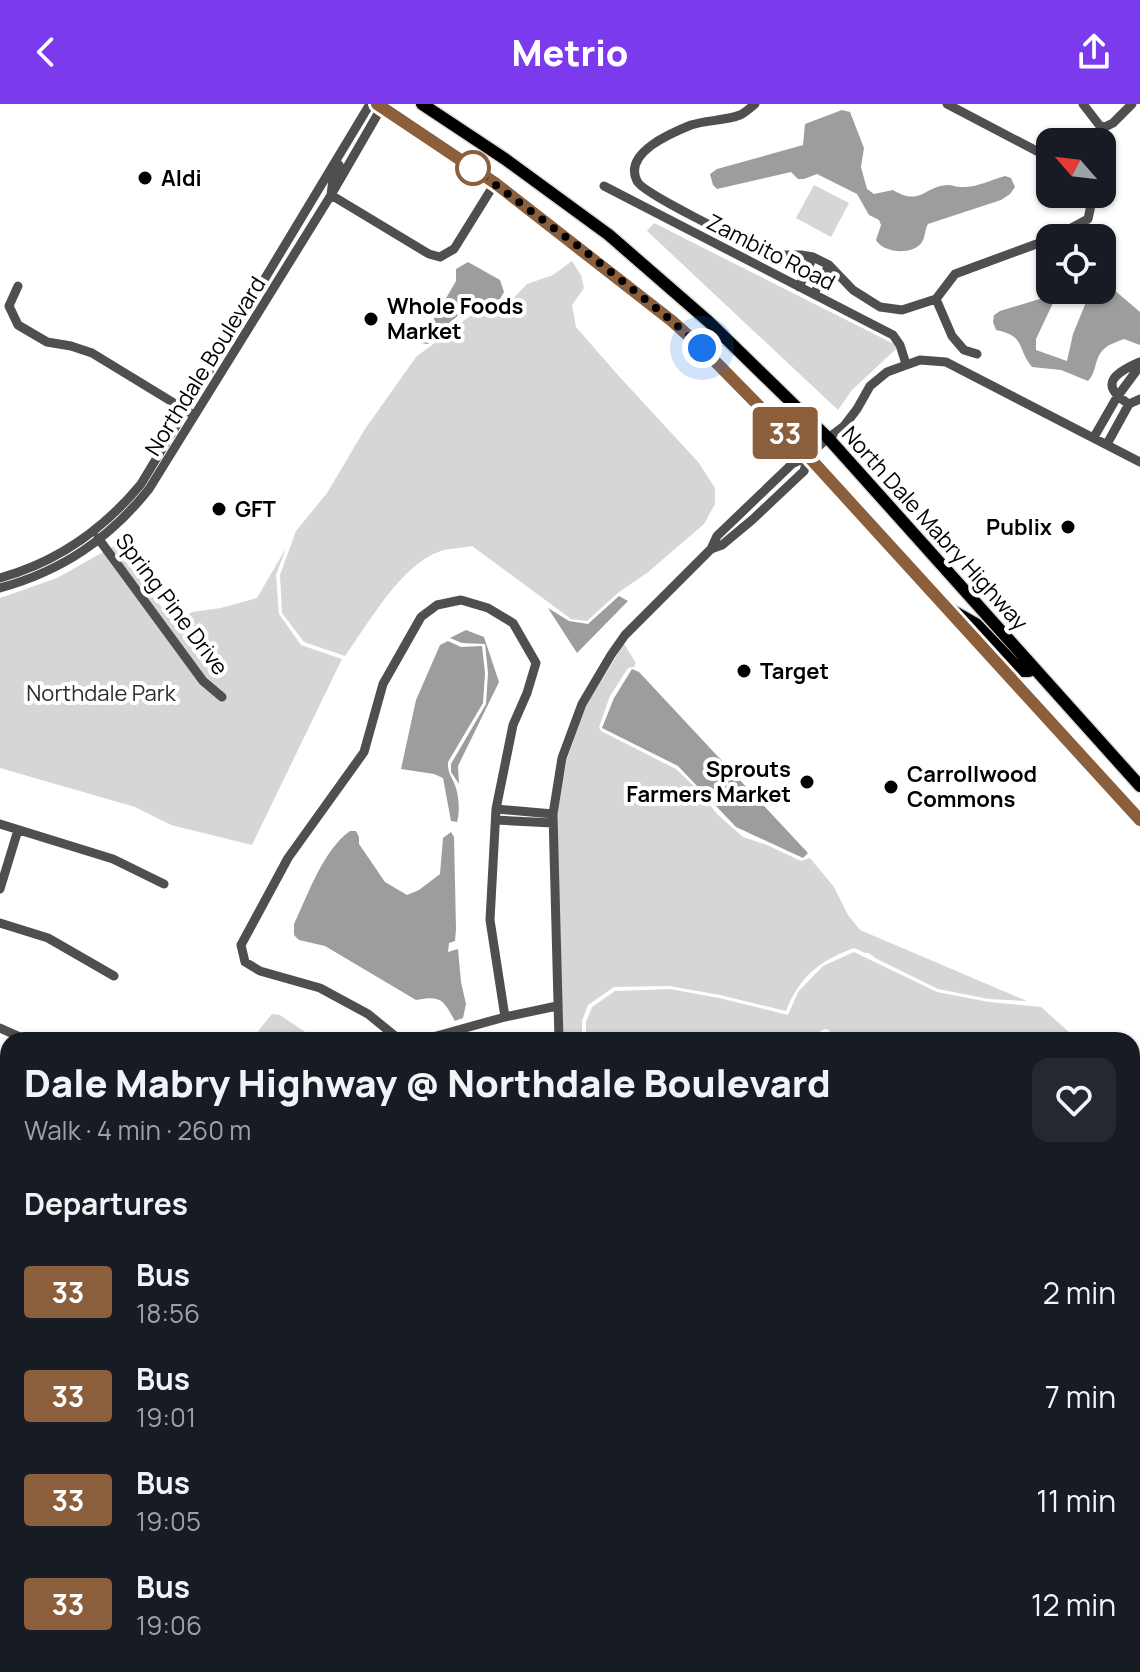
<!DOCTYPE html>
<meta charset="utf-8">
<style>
:root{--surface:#171b24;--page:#242831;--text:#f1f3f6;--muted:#9ea1a6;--accent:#7c3aed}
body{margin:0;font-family:Manrope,sans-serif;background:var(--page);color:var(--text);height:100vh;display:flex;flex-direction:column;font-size:30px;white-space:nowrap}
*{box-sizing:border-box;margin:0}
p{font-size:26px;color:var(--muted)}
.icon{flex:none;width:44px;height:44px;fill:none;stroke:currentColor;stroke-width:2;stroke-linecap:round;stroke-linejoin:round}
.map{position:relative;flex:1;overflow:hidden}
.side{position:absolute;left:0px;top:928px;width:1140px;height:640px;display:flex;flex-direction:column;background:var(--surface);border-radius:24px 24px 0 0;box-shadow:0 2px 6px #0004}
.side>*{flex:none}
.badge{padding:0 16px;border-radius:6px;font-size:28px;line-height:52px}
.needle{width:52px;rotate:298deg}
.tools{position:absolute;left:1036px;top:24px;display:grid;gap:16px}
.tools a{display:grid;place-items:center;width:80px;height:80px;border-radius:16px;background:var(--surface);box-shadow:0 2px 6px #0004;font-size:40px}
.you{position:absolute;width:40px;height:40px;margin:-20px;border:6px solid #fff;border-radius:50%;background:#1a73e8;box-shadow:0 0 0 12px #1a73e833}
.map>.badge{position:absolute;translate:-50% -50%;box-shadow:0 0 0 4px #fff}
h2{padding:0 24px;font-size:30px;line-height:72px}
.round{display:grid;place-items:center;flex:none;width:84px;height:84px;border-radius:16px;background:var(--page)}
.headline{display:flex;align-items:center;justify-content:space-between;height:136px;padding:0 24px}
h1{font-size:38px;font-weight:800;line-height:60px}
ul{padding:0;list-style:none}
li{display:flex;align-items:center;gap:24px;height:104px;padding:0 24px}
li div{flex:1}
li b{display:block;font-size:30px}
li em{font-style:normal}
li .badge{min-width:88px;font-weight:700;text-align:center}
header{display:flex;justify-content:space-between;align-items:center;height:104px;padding:0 24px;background:var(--accent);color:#fff;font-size:36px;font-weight:800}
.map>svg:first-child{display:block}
.green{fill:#d6d6d6}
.water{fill:#9d9d9d}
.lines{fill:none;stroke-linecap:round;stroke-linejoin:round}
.major-casing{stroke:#dbdbdb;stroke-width:15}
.minor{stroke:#4f4f4f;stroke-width:9}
.major{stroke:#000;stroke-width:12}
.line-casing{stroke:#fff;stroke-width:18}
.line{stroke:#8b5e3c;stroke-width:12}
.walk{stroke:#000;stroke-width:8;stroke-dasharray:0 14.4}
.stop-dot{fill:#fff;stroke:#8b5e3c;stroke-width:4}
.poi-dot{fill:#000;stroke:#fff;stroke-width:3}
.labels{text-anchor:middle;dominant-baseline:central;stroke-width:8;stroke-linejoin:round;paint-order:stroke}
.poi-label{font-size:22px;font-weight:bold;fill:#000;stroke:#fff;text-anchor:start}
.street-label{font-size:22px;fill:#000;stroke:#fff}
.park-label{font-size:22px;fill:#2d2d2d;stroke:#fff}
</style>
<header><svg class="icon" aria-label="back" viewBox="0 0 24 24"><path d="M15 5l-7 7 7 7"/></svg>Metrio<svg class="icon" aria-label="share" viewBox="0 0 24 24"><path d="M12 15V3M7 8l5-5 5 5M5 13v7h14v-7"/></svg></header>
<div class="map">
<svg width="1140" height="1568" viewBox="0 0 1140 1568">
<rect width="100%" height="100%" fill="#fff"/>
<path class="green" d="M814,81L849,99L831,133L796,114Z
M654,119L896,241L897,244L852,286L838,306L647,127Z
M572,157L581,171L584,184L572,201L576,223L617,270L699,359L715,384V400L704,420L647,469L619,488L587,517L571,515L472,442C462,444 451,444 441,447C402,459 368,520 345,552L304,538L282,509L280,471L296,427L327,389L365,325L416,253L470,212L504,204L527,180L553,171Z
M114,442L168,511H173L180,516L192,508L221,504L257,494L286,444L276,471L279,510L301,541L342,555L252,741L171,721L135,703L0,664V494L57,474Z
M624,540L636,559L634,563L628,564L610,592L599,623L601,627L676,665L697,685L718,711L743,733L767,741L801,757L810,754L834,783L848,811L860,826L1027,897L989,895L938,885L875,854L869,849H865L854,844C819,857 800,872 786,907L720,891L669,882L614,883L588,901L582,917V936H563L557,711L567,655L586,602Z
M854,848L937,888L989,898L1041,903L1070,929L1085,936H840L827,925C819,926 817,930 814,936H586V918L592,903L615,887L670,885L719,894L788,911L798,888L823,862Z
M272,910L280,911L317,936H258L259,926Z
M1132,1204L1140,1209V1316H1132Z
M878,1560H992L983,1568H874Z"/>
<path class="water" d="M842,6L850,8L864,44L861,63L867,85L874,90L893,86C921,103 924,82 948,81C952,81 956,83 961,83C975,84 991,76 1005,72L1011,74L1015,83L1010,90L1001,96L928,120C925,125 925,134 922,138C913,152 883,149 876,136L881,121L879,116L869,111L857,90L817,70L804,75H798L791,68L717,85L713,81L710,70L717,65L803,41L805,20Z
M468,158L500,176L504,188L500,195L470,203L446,221L428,240L420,239L456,177V165Z
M1102,179H1106L1140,208V241L1124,235C1119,237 1109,240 1104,245C1094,254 1097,268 1088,277L1061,266L1032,263C1016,243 1026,232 996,226L993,218L994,211L1000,207L1046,193H1052L1053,199L1036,235V246L1067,257L1073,230L1091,186H1102Z
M619,492L628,497L577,549L548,504L569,517L588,520Z
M466,526L484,533L499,578L458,662L459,680L451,668V660L486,600L488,569L485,540L462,539L450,534Z
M448,537L461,543L482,542L485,569L483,599L448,658C447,669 453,674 456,684C459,694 460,709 457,718L451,717L443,674L434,670L401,665L416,596L440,541Z
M632,565L639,568L808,749L803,754L736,723L678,662L602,624L614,594Z
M350,727H356L359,733V740L385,778L407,791L419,786L440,770L443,734L451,728L454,733L456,825L455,837L449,839L448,848L458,845L461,878L466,900L463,914L455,917C443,896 442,891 416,896L325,842L299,836L294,831V820C308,791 323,746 350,727Z
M8,1422V1536L0,1532V1438Z"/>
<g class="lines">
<defs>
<path id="major" d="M377,0L495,79L672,217L702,244L808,352L1140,716
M422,0L505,55L609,131L709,218L828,334L1140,682
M953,507L976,520L1021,567H1029L1033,563
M1132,984L1140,971
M1132,1027L1140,1011
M847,1568L851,1560
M862,1568L866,1560"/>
</defs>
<use href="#major" class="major-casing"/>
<path class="minor" d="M755,0C750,4 745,9 740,11C724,17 706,16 691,21C671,29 623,49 637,77C642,89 743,138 761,145L778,151H801L813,153L829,161L853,186L880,203L902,206L936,195L955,170L1050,135
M947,0L1050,54
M1083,0L1100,22L1105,23L1113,19L1132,0
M339,61L333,75L331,91L429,150L440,153L454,145L495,79
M604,82L893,231L900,241L906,260
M1053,134L1088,115L1093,92L1092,90
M18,182L9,202L18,221L47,238L71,242L92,249L192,310
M799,183L813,153
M814,190L829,161
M936,195L952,232L964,246L977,250
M1129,300C1098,281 1114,269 1140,258
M1094,333L1117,293L1140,262
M1107,340L1129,300L1140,295
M98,434L203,577L222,593
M711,445L722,441L752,416L804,367L808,352
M0,474C57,458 104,425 141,380L370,0
M0,484C62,467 109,435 149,385L331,91L383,1
M496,705L553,710
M496,716L553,719
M0,720L113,755L164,780
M0,785L18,726
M0,819L48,834L114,872
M0,924L27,936
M400,936L368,910L320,884L260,867L245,858L241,841L288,754L364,648L383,580L421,513L437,501L461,496L488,504L513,519L536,559L527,589L513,621L496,705L490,816L505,913
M422,936L505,913L557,902
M559,936L553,710L562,654L582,600L611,551L625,531L711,445L717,432L792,360L808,352L828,334L844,322L857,305L870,282L887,268L920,256L946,258L1140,358
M0,1104L8,1089
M1132,1153L1140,1158
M0,1313L8,1299
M1132,1439L1140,1424
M1132,1460L1140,1464
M103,1560L104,1568
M337,1560L344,1568
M487,1560L501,1568
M654,1568L658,1560
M1079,1568L1084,1560"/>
<use href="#major" class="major"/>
</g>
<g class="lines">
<defs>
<path id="line" d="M377,0L495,79L672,217L702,244L808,352L1140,716"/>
</defs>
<use href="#line" class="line-casing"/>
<use href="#line" class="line"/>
<path class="walk" d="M473,64L586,148L672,217L702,244"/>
</g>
<circle class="stop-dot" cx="473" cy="64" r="16"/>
<g class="poi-dot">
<circle cx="145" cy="74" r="8"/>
<circle cx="371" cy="215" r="8"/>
<circle cx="219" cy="405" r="8"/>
<circle cx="1068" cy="423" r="8"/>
<circle cx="744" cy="567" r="8"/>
<circle cx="807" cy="678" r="8"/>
<circle cx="891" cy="683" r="8"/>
</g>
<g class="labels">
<g class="poi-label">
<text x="161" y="74">Aldi</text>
<text x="387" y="202">Whole Foods<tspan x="387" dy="25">Market</tspan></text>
<text x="235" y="405">GFT</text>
<text x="1052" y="423" text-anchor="end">Publix</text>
<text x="760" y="567">Target</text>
<text x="791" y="665" text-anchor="end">Sprouts<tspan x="791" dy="25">Farmers Market</tspan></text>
<text x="907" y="670">Carrollwood<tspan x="907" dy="25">Commons</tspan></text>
</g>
<g class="street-label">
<text transform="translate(771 148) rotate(27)">Zambito Road</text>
<text transform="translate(205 262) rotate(-58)">Northdale Boulevard</text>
<text transform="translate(935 424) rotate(48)">North Dale Mabry Highway</text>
<text transform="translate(172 500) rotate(53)">Spring Pine Drive</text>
</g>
<g class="park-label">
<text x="101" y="589">Northdale Park</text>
</g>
</g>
</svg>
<div class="tools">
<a><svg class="needle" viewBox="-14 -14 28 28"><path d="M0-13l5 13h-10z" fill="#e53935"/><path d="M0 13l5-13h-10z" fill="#9ea1a6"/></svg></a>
<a><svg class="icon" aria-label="locate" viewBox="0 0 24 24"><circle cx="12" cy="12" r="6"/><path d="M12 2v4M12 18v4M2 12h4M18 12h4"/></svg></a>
</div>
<div class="you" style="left:702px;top:244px"></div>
<b class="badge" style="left:785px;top:329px;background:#8b5e3c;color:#fff">33</b>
<section class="side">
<div class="headline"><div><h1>Dale Mabry Highway @ Northdale Boulevard</h1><p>Walk · 4 min · 260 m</p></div><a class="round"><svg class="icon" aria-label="heart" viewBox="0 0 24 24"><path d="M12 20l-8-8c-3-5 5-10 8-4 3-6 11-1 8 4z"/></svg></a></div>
<h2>Departures</h2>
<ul>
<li><span class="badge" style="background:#8b5e3c;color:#fff">33</span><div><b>Bus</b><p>18:56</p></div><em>2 min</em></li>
<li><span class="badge" style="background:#8b5e3c;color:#fff">33</span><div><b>Bus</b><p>19:01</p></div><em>7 min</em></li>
<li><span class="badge" style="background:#8b5e3c;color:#fff">33</span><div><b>Bus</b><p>19:05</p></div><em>11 min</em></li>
<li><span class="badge" style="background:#8b5e3c;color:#fff">33</span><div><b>Bus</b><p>19:06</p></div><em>12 min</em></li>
</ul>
</section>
</div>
